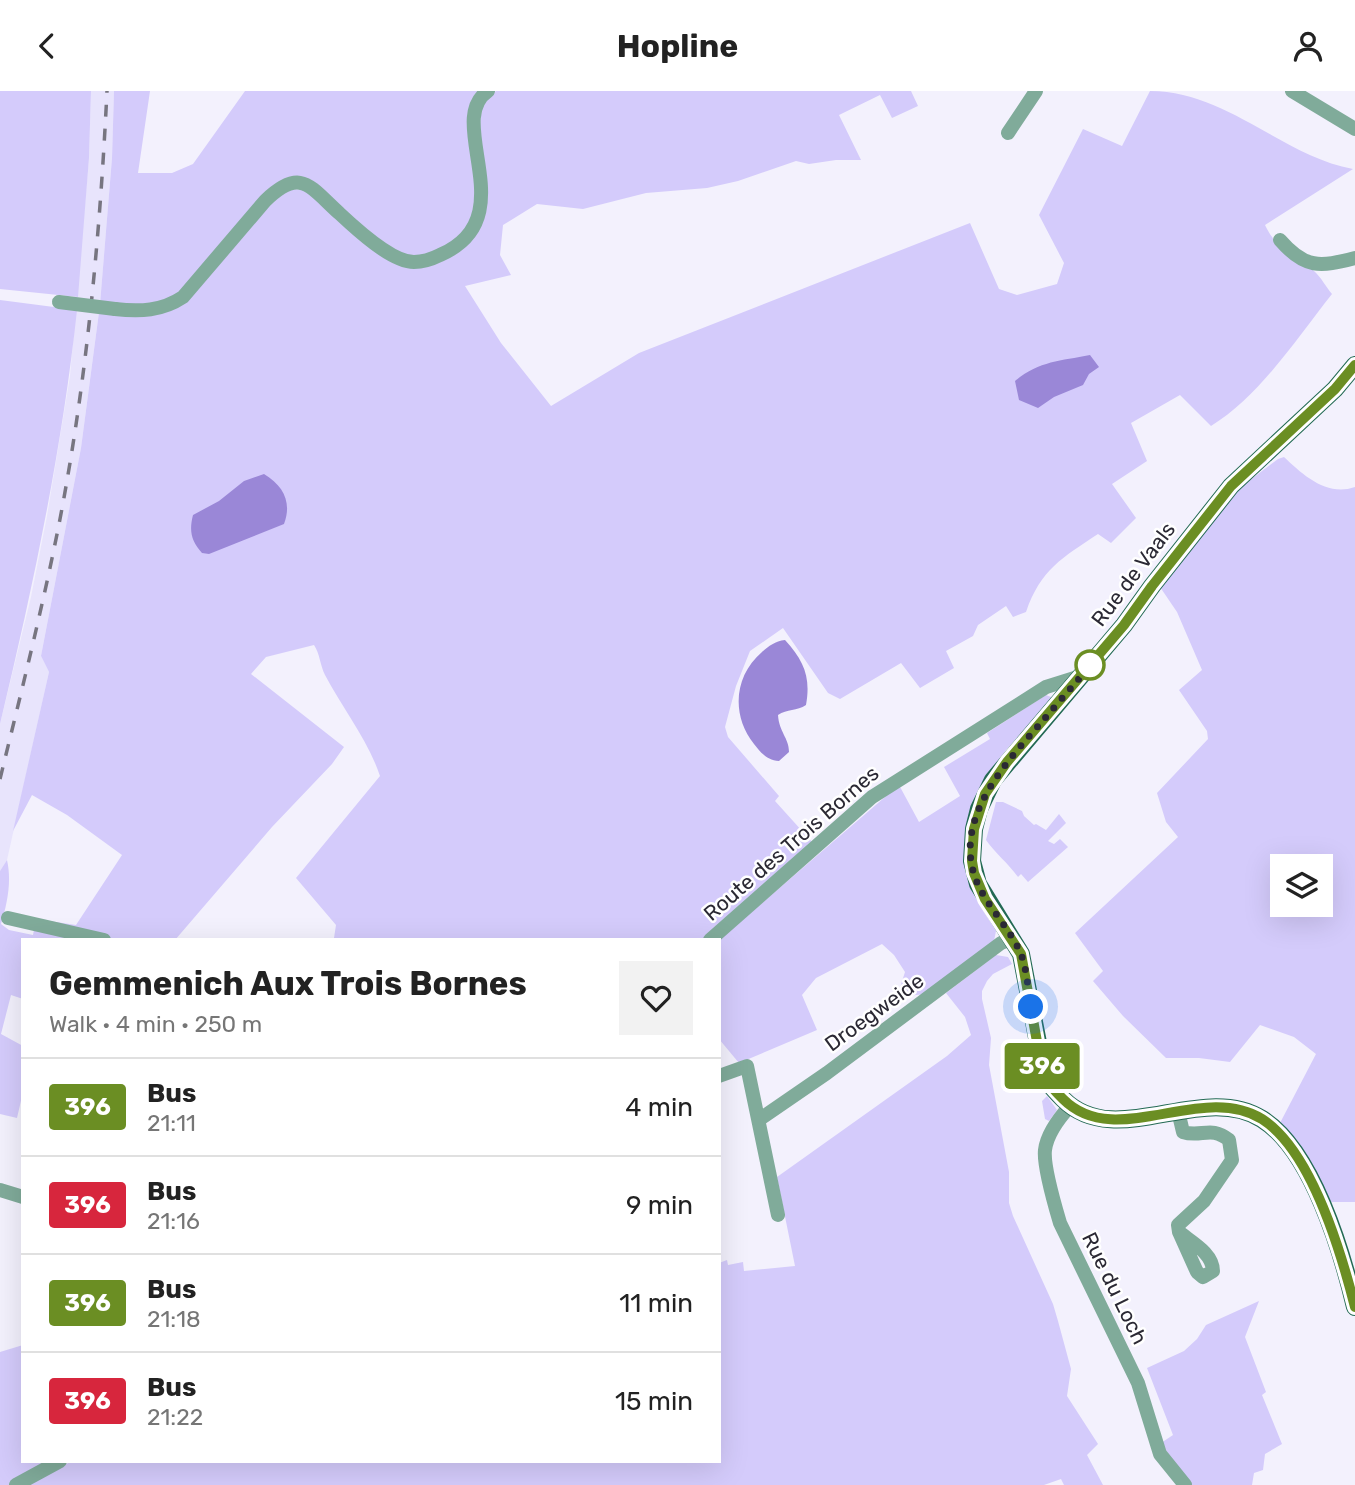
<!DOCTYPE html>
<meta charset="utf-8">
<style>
:root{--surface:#fff;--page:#f2f2f2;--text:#222;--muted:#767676;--line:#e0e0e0}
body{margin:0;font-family:Rubik,sans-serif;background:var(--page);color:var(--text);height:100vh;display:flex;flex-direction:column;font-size:26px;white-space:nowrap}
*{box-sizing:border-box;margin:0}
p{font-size:23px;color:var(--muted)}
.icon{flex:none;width:38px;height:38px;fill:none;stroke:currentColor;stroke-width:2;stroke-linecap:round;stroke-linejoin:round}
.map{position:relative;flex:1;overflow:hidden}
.sheet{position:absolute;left:21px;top:847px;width:700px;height:525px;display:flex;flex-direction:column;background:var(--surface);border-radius:0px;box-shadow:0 7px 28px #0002}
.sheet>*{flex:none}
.badge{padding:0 14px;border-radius:5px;font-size:24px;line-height:46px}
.buttons{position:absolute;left:1270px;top:763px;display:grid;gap:14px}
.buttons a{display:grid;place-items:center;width:63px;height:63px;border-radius:0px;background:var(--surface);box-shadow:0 7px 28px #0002;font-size:35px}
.you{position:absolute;width:35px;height:35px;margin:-18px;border:5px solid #fff;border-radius:50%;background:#1a73e8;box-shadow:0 0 0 10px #1a73e833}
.map>.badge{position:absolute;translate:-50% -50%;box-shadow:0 0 0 4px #fff}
.round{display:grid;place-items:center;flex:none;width:74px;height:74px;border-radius:0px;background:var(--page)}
.overview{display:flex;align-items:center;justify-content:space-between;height:119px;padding:0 28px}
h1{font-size:33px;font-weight:700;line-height:52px}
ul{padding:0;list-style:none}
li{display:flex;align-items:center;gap:21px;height:98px;padding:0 28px;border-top:2px solid var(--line)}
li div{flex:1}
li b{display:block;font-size:26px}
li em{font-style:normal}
li .badge{min-width:77px;font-weight:700;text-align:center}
header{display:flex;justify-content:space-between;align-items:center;height:91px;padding:0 28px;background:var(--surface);font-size:32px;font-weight:700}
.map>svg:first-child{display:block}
.built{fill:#e8e4fc}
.green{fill:#d4cbfb;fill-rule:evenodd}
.water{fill:#9a87d7}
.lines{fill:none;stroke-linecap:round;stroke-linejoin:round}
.minor{stroke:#80ab9a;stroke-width:14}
.major{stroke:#236a54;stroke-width:18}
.rail{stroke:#777580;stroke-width:3.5;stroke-dasharray:12 12;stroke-linecap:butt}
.minor-bridge{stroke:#80ab9a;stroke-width:14}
.line-casing{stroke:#fff;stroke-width:16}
.line{stroke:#6b8e23;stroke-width:10}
.walk{stroke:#2b2934;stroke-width:7;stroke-dasharray:0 12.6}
.stop-dot{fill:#fff;stroke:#6b8e23;stroke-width:3.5}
.labels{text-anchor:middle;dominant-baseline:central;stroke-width:5;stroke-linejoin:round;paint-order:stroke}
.street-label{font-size:21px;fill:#2b2934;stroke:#fff}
</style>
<header><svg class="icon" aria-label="back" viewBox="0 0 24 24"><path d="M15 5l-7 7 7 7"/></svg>Hopline<svg class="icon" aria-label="person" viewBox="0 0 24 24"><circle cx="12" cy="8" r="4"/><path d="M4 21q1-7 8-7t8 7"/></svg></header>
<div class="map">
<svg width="1355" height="1394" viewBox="0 0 1355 1394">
<rect width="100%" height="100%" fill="#f3f1fd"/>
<path class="built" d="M91,0H114L112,67L100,213L81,357L41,565L49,581L7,769L0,780V633L31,506L47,425L70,285L89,67Z"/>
<path class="green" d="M0,0H91L89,67L78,206L0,198Z
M114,0H150L138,82H172L193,73L245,0H481L478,112L467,141L427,166L400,165L291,87L182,204L158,215L100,213L112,67Z
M496,0H911L918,15L892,27L880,4L839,24L861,69H836L809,73L796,70L738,90L707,97L646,102L583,118L537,113L503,134L500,164L511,184L465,195L501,252L551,315L639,262L970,132L999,198L1017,204L1057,193L1064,172L1039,124L1083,38L1122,55L1150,0C1227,0 1282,65 1353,78L1265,134C1279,163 1293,161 1314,180C1321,186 1326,196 1332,203C1297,247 1259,306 1211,335L1180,304L1131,332L1147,370L1112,393L1136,427L1111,452L1098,443C1062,467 1041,478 1026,521L1013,526L1006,515L978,534L973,545L946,560L954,577L920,597L901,572L840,608L828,602L783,537L750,560L736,595L725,636L728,646L779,705L775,710L812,751L704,849H335L334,847L336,834L296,787L380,685C368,649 343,618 325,584C320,574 320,563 314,554L266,566L251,583L344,656L332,673L272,736L175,849H23V908L11,904L1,943L23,955V1001L17,1027L0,1023V780L7,769C12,791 7,813 1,833L9,839L33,844L36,828L76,834L122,764L67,724L32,704L13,740L49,581L41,565L81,357L99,221L160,220L287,98L309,99L408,174L473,146C494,117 481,77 480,43C479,32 482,20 483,9Z
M0,209L77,219C62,359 33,496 0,633Z
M1284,366C1303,384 1327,406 1355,396V1111H1331L1303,1058L1280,1032L1316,963L1294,946L1260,934L1230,971L1199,967H1166L1123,925L1093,890L1103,880L1075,842L1178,746L1166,731L1157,702L1208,648L1207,640L1179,599L1202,579L1177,521L1160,496L1238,398L1278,368ZM1283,775H1321V814H1283Z
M1046,604L1051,606V610L1006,659L987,688L967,740L994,831L996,840L994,850L926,903L897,906L905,881L894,864L882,853L816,887L802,904L817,939L739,972L719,948V849L899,694L919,731L960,705L944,676L990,648L987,642Z
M996,711H1003L1022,720L1024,725L1034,734L1036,733L1046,739L1059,723L1066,732L1048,750L1054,753L1060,748L1068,756L1028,791L1021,783L1018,786C1008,772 995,762 986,749Z
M996,864L1008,866L1012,873L993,883L987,890L982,900V908L991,947L989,974L1009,1081V1112L1013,1125L1053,1213L1058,1230L1071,1278L1067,1305L1098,1353L1087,1364L1103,1394H1064L1061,1388L1044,1394H25L72,1370H719V1172L727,1169L728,1174L743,1171L744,1180L795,1175L777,1086L947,965L971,944L965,926L946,902Z
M1047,1005L1057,1019L1049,1030L1045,1028L1042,1010Z
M1259,1210L1245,1246L1266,1301L1262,1304L1282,1353L1265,1363L1263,1379L1254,1382L1252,1394H1192L1182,1384L1161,1352L1173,1344L1147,1277L1184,1260L1197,1248L1206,1234Z
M23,1254V1370H52L9,1394H0V1261Z"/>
<path class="water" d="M1090,264L1099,276L1089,283L1083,294L1054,306L1038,317L1019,309L1015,290C1039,270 1060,270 1090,264Z
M264,383C284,395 292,412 284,433L209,463L202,462C191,450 189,440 193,424L219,410L244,390Z
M785,549C804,570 811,586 806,614C797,620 787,618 778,624C779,641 789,647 789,661L779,670C767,669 761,662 754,653C731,624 734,585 762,561C769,555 775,550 785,549Z"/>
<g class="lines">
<path class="minor" d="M1292,0L1355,38
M1008,42L1036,0
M1280,149C1305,178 1320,176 1355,167
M115,218C140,221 162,220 183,206L265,110C301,75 310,96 339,122C355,137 391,171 414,171C423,171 432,168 440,164C526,127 443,30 488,0
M8,827L104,849
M710,849L872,706L1046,596L1081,585
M719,985L747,975L778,1124
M1070,1015C1060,1026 1047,1043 1045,1059C1043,1075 1055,1115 1060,1132L1138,1292L1160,1363L1185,1394
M1178,1020L1183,1041C1201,1047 1211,1034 1229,1049L1232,1069L1204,1110L1178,1134L1179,1141L1197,1181L1203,1186L1213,1180C1213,1162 1191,1151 1179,1141
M760,1028L827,982L1001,852L1012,848
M0,1099L23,1106
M16,1394L60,1370"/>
<path class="major" d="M1355,274L1335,298L1231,395L1152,495L1124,534L993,689L979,718L974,738L972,770L978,793L1021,863L1043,978C1046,991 1054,999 1063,1008C1116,1061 1201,990 1262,1028C1312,1059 1342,1161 1355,1216"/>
<path class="rail" d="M0,688C21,602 43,515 60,428C87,287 100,143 107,0"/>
<path class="minor-bridge" d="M59,211L115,218"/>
</g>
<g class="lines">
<defs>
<path id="line" d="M1355,274L1335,298L1231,395L1152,495L1124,534L1007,671L985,703L974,738L972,770L974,782L985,808L1021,863L1042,978C1046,991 1054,999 1063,1008C1116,1061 1201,990 1262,1028C1312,1060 1341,1161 1355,1216"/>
</defs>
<use href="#line" class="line-casing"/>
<use href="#line" class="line"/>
<path class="walk" d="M1031,916C1028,899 1027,879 1021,863C1010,837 987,816 976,789C953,729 1003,675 1040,633C1058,612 1077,590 1096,568L1090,574"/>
</g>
<circle class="stop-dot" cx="1090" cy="574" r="14"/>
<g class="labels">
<g class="street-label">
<text transform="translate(1133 483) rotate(-53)">Rue de Vaals</text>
<text transform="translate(791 752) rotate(-41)">Route des Trois Bornes</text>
<text transform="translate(874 921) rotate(-36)">Droegweide</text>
<text transform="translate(1115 1197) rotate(64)">Rue du Loch</text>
</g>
</g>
</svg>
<div class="buttons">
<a><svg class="icon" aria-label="layers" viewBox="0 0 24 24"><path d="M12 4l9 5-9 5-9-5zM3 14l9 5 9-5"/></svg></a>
</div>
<div class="you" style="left:1031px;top:916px"></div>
<b class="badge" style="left:1042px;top:975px;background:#6b8e23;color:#fff">396</b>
<section class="sheet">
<div class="overview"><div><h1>Gemmenich Aux Trois Bornes</h1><p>Walk · 4 min · 250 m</p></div><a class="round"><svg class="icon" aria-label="heart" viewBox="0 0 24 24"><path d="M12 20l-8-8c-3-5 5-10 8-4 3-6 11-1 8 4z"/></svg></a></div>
<ul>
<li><span class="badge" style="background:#6b8e23;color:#fff">396</span><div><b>Bus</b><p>21:11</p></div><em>4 min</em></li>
<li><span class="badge" style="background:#d7263d;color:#fff">396</span><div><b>Bus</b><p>21:16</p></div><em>9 min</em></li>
<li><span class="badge" style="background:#6b8e23;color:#fff">396</span><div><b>Bus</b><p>21:18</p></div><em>11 min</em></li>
<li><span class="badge" style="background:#d7263d;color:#fff">396</span><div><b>Bus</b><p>21:22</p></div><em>15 min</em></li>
</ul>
</section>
</div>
